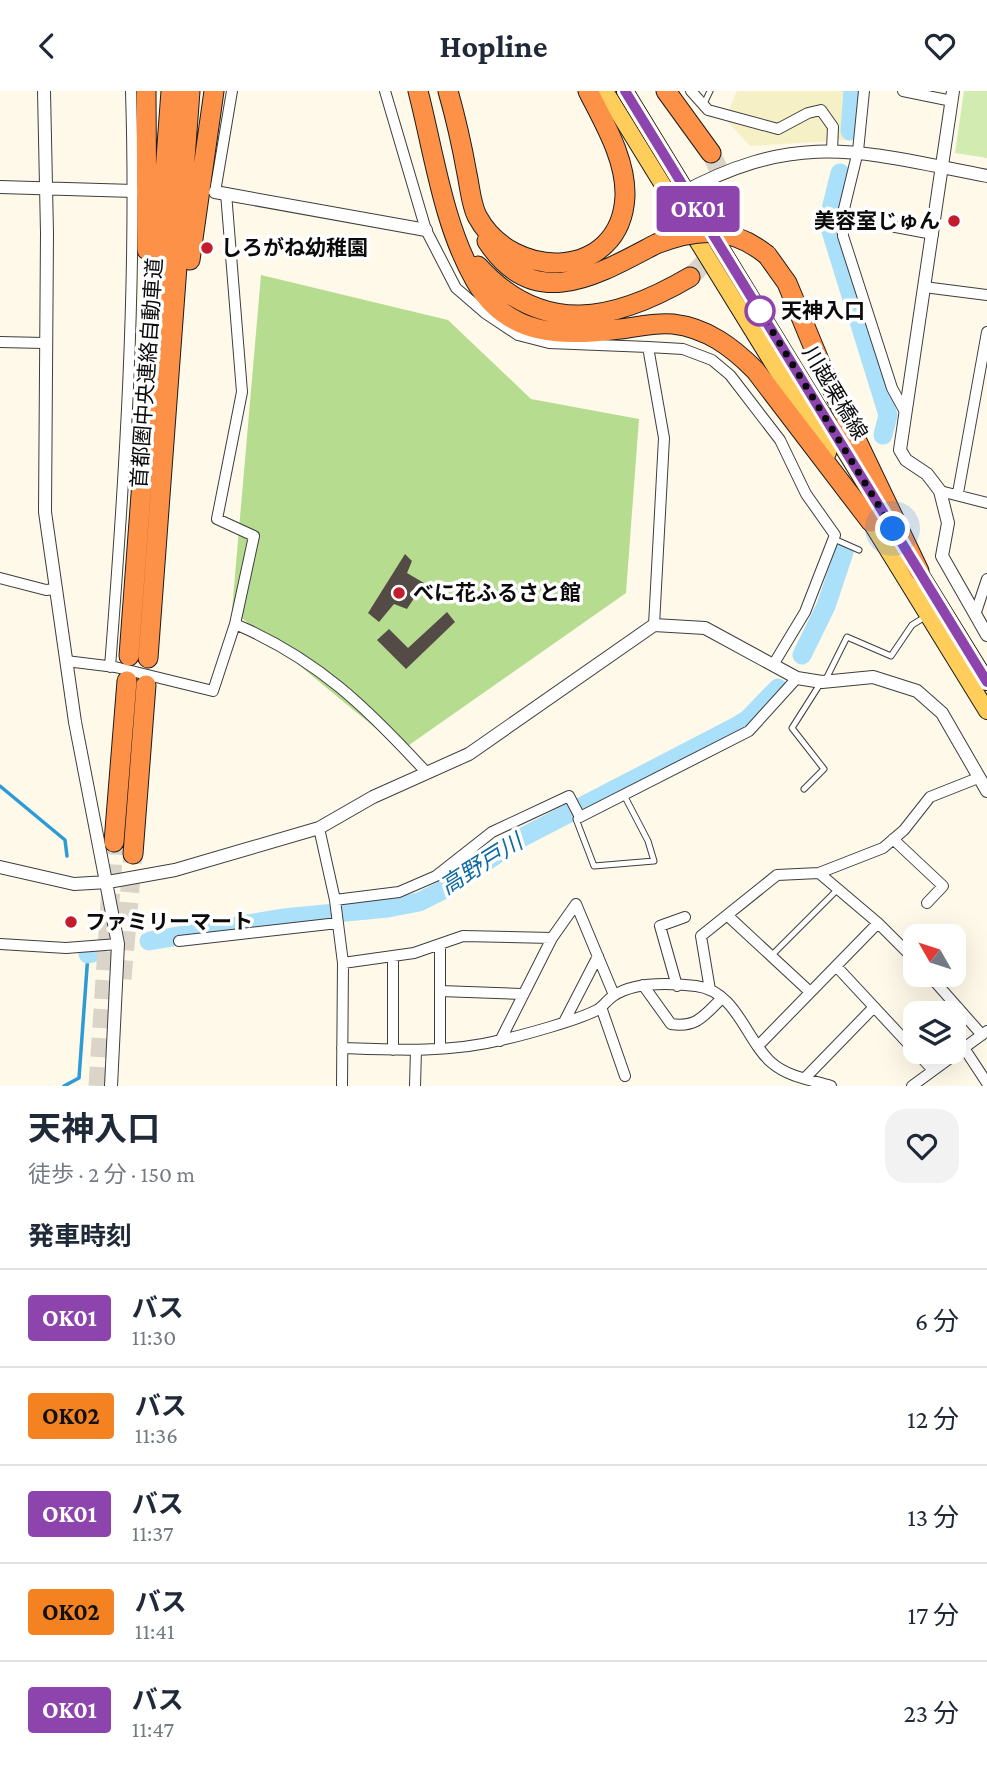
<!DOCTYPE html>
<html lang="ja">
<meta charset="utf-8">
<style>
:root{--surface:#fff;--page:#f2f2f3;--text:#1f2937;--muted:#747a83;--line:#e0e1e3}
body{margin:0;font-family:"Crimson Pro","Noto Sans JP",serif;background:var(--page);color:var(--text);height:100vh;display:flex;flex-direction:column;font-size:26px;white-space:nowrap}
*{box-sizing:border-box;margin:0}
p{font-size:23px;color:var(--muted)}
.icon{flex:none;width:38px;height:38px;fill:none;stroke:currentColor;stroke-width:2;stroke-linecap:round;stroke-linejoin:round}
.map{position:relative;height:995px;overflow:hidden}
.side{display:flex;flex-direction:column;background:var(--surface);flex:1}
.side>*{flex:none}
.badge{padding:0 14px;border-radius:5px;font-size:24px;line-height:46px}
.needle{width:46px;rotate:309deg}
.fabs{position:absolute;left:903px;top:833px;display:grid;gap:14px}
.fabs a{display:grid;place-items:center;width:63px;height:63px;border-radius:14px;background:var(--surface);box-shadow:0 7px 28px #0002;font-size:35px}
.you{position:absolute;width:35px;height:35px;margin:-18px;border:5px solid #fff;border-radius:50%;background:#1a73e8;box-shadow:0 0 0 10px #1a73e833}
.map>.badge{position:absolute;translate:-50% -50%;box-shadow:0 0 0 4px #fff}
h2{padding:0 28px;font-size:26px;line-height:63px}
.round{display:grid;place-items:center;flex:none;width:74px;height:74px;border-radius:21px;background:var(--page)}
.head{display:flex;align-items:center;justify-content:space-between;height:119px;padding:0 28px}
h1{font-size:33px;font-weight:700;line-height:52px}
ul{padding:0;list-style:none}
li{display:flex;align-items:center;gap:21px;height:98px;padding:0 28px;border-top:2px solid var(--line)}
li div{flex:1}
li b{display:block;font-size:26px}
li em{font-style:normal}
li .badge{min-width:77px;font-weight:700;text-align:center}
header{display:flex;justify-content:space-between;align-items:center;height:91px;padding:0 28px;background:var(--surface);font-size:32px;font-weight:700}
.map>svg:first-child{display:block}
.farmland{fill:#f6f0c7}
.green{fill:#d2ebb1}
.forest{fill:#b6dd8f}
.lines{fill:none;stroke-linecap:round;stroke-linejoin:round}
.stream{stroke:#2d9bd5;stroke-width:3.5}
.river{stroke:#aae0fa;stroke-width:19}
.building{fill:#544b47}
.motorway-tunnel{stroke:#dad5c8;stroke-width:19;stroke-dasharray:19 10;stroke-linecap:butt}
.service-casing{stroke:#3e3e3e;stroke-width:7}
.minor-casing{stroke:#3e3e3e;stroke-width:12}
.tertiary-casing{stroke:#3e3e3e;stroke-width:14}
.primary-casing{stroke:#1c1c1c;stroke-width:18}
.motorway-casing{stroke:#1c1c1c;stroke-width:21}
.service{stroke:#fff;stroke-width:5}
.minor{stroke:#fff;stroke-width:10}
.tertiary{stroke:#fff;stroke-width:12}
.primary{stroke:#ffcd59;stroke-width:16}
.motorway{stroke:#fd9148;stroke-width:19}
.motorway-bridge-casing{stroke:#1c1c1c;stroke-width:21;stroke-linecap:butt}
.motorway-bridge{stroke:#fd9148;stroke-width:19}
.line-casing{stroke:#fff;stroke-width:16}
.line{stroke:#8e44ad;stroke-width:10}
.walk{stroke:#0b0b0b;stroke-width:7;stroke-dasharray:0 12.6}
.poi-dot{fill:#c21c2d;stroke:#fff;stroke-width:2.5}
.stop-dot{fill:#fff;stroke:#8e44ad;stroke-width:3.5}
.labels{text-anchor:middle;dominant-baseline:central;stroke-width:7;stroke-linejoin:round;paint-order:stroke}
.poi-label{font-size:21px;font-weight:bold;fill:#0b0b0b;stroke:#fff;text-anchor:start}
.stop-label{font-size:21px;font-weight:bold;fill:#0b0b0b;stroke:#fff;text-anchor:start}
.street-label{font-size:21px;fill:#0b0b0b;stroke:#fff}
.water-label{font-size:23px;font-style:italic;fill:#0e6aa2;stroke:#fff}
</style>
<header><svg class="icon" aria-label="back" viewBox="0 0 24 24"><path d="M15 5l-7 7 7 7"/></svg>Hopline<svg class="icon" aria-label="heart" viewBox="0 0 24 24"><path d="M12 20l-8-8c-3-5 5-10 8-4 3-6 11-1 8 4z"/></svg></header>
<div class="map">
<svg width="987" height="995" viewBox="0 0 987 995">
<rect width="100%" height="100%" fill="#fff9e9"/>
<path class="farmland" d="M737,0H853L850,49L750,55L725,28Z"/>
<path class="green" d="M964,0H987V67L955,62Z"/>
<path class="forest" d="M261,184L448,229L531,308L639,328L626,502L402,659L232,519Z"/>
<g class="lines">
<path class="stream" d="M0,695L65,749L67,765
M64,995L79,987L88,863"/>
<path class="river" d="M850,40L853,0
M840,82L830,122V137L888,324L883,344
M802,564L826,515L844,461
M149,850L283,827L388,817L419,811L445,798L521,747L737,635L748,628L778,597
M88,863L96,861"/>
</g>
<path class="building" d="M405,463L412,470L407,482L424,492L407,518L394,513L379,531L368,522Z
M447,521L455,531L406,578L377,549L389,538L408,557Z"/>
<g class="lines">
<path class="motorway-tunnel" d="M690,186C736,143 738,117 711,62
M122,888L133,763
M98,995L114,751"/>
<defs>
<path id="service" d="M703,15L710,0
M834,448L859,459
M825,590L847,546L891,565L912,534L925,526
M804,698L824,678L792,637L820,593
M580,726L576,728L594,775L654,770L648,750L624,704
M771,865L838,798"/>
<path id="minor" d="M385,0L426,139L456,197L485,222L518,244L549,252L648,256L664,347L654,534
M691,0L708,19L778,38L808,22L821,19L833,36L832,59
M864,0L858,60L842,126L843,145L892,297L904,319
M903,0L952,10
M215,101L232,0
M226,102L242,301L217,428L254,445L235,533C318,568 368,618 427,682
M842,126L933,143
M924,196L987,204
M0,251L44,252
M648,256L683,258L712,269L730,284L780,349L806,403L835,444L805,521L773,574
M940,400L987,412
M958,402L987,241
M0,487L46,499L56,498
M976,521L987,488
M66,570L115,576L213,600L235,533
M110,576C125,384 137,192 131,0
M319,737L335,809L343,872L342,995
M893,748L943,795L927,812
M819,782L883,757L904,739L930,706L978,687
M335,809L399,801L436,785L492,741L569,705L580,726L749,640L797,587
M728,825L810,901
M179,850L338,832
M0,853L66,857L118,853
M393,866V959
M343,872L414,862L463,845L552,847
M836,875L915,960
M929,884L982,944
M643,894L671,933C696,937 704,925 721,908
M677,895L660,835L685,826
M710,899L701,845L777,784L819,782L878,832L915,869
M440,900L521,903
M601,916L625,985
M565,929L598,865
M500,950L552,847L576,813L614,904
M758,955L878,832
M342,957C394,959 450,962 501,949C524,944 578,929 597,919C603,916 607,909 613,905C635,890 671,892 696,895C737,900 746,950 772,972C788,986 812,989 831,995
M440,957V855
M964,957L987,992
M916,961L933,979
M805,987L874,916
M415,995L416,959
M912,995L987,940"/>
<path id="tertiary" d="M44,0L47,142L45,421L75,631L118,853L111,995
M953,0L900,359L906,369L927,383L940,400L948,432L942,465L987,544
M0,96L134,100
M215,101L426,139
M680,103C799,38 862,61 987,85
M0,776L74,793L108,791L175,779L319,737L373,706L469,663L654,534L705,537L797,587L822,591L873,586L917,600L942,622L987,700"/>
<path id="primary" d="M605,0L828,362
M625,0L881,419
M865,422L987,620
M913,471L987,591"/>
<path id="motorway" d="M146,0L147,159
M418,0C434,62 443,133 475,189C507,246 563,246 620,238C637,236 656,231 673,233C707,237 732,256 755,279L871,431
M448,0C456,28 462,55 467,83C470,97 471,113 477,125C512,191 621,190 625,105C626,68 604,32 588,0
M666,0L711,62
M487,150C534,223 597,184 656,153
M767,164L787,192L823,279L919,480
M190,169L214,0
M478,175C543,247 615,230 690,186
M129,565L171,0
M148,567L190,0
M114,751L127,590
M133,763L146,594"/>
</defs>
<use href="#service" class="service-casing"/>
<use href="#minor" class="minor-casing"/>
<use href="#tertiary" class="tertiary-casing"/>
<use href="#primary" class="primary-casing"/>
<use href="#motorway" class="motorway-casing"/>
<use href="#service" class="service"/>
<use href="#minor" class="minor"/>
<use href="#tertiary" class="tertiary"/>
<use href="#primary" class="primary"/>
<use href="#motorway" class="motorway"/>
<defs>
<path id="motorway-bridge" d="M656,153C698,137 731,135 767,164"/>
</defs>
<use href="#motorway-bridge" class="motorway-bridge-casing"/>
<use href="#motorway-bridge" class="motorway-bridge"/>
</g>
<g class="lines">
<defs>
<path id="line" d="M625,0L987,591"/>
</defs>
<use href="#line" class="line-casing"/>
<use href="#line" class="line"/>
<path class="walk" d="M760,220L893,438"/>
</g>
<g class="poi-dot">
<circle cx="954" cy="130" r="7"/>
<circle cx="207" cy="157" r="7"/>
<circle cx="399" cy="502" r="7"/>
<circle cx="71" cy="831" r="7"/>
</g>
<circle class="stop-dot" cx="760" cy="220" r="14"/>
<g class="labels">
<g class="poi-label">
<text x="940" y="130" text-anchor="end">美容室じゅん</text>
<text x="221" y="157">しろがね幼稚園</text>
<text x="413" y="502">べに花ふるさと館</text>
<text x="85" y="831">ファミリーマート</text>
</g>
<g class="stop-label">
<text x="781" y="220">天神入口</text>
</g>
<g class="street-label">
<text transform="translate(147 282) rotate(-86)">首都圏中央連絡自動車道</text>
<text transform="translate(835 302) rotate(59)">川越栗橋線</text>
</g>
<g class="water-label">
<text transform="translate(481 773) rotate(-32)">高野戸川</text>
</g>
</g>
</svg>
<div class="fabs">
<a><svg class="needle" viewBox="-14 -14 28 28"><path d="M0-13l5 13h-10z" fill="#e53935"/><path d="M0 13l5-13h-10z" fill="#747a83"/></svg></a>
<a><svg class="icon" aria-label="layers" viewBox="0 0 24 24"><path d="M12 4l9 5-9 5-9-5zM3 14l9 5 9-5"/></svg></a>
</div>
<div class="you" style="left:893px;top:438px"></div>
<b class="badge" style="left:698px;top:118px;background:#8e44ad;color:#fff">OK01</b>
</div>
<section class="side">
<div class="head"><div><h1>天神入口</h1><p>徒歩 · 2 分 · 150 m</p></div><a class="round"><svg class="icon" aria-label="heart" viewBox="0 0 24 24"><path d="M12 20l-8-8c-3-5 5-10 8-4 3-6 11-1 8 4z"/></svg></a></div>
<h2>発車時刻</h2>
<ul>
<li><span class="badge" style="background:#8e44ad;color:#fff">OK01</span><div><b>バス</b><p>11:30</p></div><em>6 分</em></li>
<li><span class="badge" style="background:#f58220;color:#111">OK02</span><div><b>バス</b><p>11:36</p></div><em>12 分</em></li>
<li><span class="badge" style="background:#8e44ad;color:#fff">OK01</span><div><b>バス</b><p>11:37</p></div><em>13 分</em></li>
<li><span class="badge" style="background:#f58220;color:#111">OK02</span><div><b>バス</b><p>11:41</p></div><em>17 分</em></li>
<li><span class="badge" style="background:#8e44ad;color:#fff">OK01</span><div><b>バス</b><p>11:47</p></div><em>23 分</em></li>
</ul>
</section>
